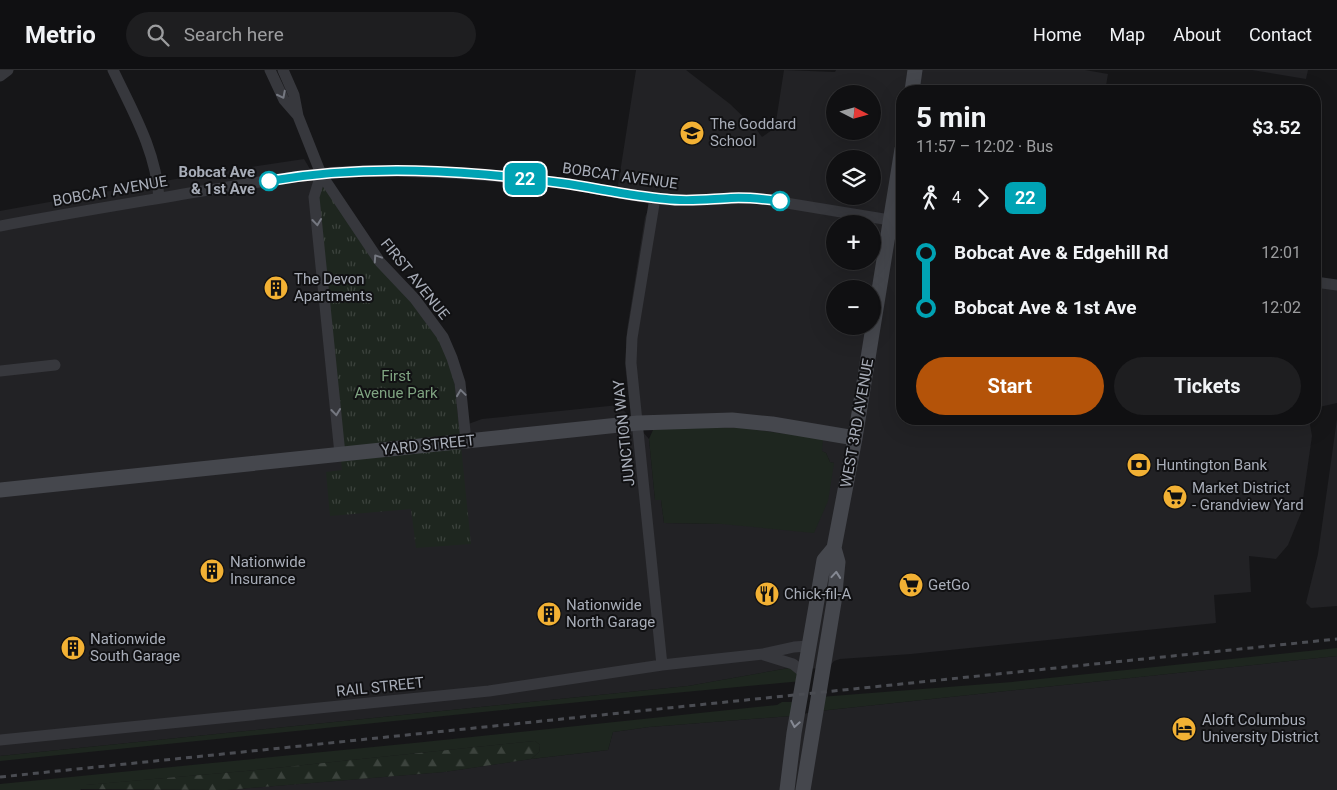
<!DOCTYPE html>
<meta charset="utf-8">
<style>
:root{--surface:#101012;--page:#1e1e20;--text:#f1f3f6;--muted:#9c9d9f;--line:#303032;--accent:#b45309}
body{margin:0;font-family:Roboto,sans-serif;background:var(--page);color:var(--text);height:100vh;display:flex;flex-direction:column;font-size:19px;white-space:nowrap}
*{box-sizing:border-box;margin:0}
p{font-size:16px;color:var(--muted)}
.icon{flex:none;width:28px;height:28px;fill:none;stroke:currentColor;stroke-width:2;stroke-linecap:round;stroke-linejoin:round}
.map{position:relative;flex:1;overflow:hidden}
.side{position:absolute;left:896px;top:15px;width:425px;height:340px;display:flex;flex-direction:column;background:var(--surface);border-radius:20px;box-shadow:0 5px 20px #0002,0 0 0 1px var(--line)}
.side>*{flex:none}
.badge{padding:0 10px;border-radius:8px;font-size:18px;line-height:32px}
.needle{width:32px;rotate:96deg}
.controls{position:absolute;left:826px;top:15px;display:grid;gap:10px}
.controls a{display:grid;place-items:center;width:55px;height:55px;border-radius:50%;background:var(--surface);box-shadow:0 5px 20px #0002,0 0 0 1px var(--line);font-size:25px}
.map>.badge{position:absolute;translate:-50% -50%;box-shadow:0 0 0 2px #fff}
.legs{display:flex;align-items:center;gap:8px;height:55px;padding:0 20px;font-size:16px}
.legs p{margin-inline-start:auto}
.summary{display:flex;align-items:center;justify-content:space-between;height:85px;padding:0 20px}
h1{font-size:28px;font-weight:700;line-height:38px}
.cta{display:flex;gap:10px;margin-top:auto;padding:10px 20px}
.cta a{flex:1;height:58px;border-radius:30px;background:var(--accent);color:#fff;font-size:20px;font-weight:700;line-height:58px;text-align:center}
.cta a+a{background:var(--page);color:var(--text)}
ul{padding:0 20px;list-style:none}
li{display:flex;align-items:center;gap:18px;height:55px;font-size:19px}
li i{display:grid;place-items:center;width:8px;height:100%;margin:0 6px;background:currentColor}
li i::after{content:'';width:12px;height:12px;margin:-6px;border:4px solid;border-radius:50%;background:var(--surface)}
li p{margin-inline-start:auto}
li:first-child i{background:linear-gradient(#0000 50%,currentColor 0)}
li:last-child i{background:linear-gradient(currentColor 50%,#0000 0)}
header{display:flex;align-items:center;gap:30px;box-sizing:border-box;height:70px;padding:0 25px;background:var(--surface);border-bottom:1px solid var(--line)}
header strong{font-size:24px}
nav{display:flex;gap:28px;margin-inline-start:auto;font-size:18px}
.search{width:350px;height:45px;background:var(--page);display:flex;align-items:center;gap:12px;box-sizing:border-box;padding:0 18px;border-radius:28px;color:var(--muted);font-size:19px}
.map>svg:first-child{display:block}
.built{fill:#222225;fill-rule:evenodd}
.grass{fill:#1e261f}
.forest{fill:url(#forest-firs)}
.park{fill:url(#park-tufts)}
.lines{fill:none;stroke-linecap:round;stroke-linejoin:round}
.street{stroke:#37383d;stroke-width:11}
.secondary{stroke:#45474d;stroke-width:15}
.rail{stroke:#4a4c52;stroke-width:3;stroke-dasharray:6 5;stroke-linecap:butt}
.oneway{stroke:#757881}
.oneway2{stroke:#858993}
.line-1-casing{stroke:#fff;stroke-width:11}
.line-1{stroke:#00a3b4;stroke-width:8}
.stop-1-dot{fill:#fff;stroke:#00a3b4;stroke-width:2.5}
.labels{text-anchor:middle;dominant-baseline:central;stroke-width:4;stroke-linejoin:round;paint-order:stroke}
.poi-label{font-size:15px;fill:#a8adb8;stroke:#111113;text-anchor:start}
.stop-label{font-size:15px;font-weight:bold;fill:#a8adb8;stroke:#111113;text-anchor:end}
.street-label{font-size:15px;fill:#a8adb8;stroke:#111113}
.park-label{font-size:15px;fill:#7fa381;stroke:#111113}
</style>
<header>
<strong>Metrio</strong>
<div class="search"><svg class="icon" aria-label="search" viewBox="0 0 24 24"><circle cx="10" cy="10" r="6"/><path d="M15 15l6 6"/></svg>Search here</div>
<nav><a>Home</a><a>Map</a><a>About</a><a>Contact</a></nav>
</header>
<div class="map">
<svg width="1337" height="720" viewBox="0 0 1337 720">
<defs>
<pattern id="forest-firs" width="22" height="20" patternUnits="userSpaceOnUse" patternTransform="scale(1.25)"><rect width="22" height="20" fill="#1e261f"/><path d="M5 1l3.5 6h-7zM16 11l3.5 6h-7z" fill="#3c433d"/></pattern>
<pattern id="park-tufts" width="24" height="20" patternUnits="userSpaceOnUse" patternTransform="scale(1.25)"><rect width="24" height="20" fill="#1e261f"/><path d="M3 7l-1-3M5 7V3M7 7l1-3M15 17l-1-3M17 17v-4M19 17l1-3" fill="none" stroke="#3c433d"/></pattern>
</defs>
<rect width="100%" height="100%" fill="#161618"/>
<path class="built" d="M636,0H686L730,34L756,59L762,67L775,58L784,0L835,2L836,0H1085L1108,4L1105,21H902V349H1309L1312,366L1301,443L1288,475L1276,489L1249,486L1251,522L1214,525L1216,553L911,584L840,589L834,591L829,597L798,600L789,598L688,616L0,686V141L198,105L304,89L463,356L482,349L619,335L649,369L655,430H661L664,453L722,454L834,393L830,392L826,383L821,381L659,359L653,360L629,331L625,294L627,260L645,147L653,129L617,122ZM835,24H872V61H835ZM835,89H872V126H835ZM835,154H872V191H835ZM835,219H872V256H835Z
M1252,0H1308L1306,9Z
M1315,208L1337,211V333L1315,338Z
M1337,349V536L1311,538L1306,533L1318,484Z
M1337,586V720H227L444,702L531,689L608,680L613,662L649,657L791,646L819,641Z"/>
<path class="grass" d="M705,357L742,358L823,369L822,381L826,383L830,392L834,393L828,431L814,463L722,454L664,453L661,430H655L649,369L653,360L659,359Z
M1337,578V586L819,641L820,627L1012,612Z
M789,598L798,600L802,611L600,630L0,691V686L688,616Z
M782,632H794L791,646L649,657L613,662L608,680L531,689L539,682L540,675L535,671L246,701L86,715L80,720H0V714L414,673L777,635Z"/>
<path class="forest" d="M535,671L540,675L539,682L531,689L444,702L227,720L80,719L85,715L246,701Z"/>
<path class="park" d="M321,104L354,151L415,229L452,288L471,474L416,478L411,439L330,446L326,402L342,400L314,127Z"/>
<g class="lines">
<path class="street" d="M113,0C133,42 156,81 159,128
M270,0L284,30L298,46
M283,0L294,25L298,46L321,104L380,192L415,229L443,267L452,288L460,313L466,371
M0,6L8,0
M321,104L314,127L340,384
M655,128L632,268L631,293L662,595
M0,156C69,143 138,132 208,120C261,112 316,101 371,101C435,101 498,105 562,113C597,118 632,127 668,130C697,132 726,128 756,128L902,152
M1315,212L1337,215
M0,301L55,295
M764,585L793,594L804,603
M0,670L489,621L662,595L763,584L794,577L808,576"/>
<path class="secondary" d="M912,21L915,0
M0,420L638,353L732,350L772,354L855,368
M787,720L794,663L824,490L834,478
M803,720L834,532L838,492L834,478L855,368L902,79"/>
<path class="rail" d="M0,707L1337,569"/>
</g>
<defs><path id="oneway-chevron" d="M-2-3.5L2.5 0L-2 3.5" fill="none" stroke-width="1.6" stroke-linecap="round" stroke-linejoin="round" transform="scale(1.25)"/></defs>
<g class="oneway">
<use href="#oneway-chevron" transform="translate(282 25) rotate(63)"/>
<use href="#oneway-chevron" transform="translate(317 152) rotate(84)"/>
<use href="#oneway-chevron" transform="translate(377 188) rotate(-124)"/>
<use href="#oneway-chevron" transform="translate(461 323) rotate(-98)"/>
<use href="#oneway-chevron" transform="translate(336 342) rotate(84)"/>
</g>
<g class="oneway2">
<use href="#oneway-chevron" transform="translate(836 505) rotate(-85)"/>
<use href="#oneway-chevron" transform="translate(795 654) rotate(100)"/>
</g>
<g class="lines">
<defs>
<path id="line-1" d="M269,111C366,94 465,100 561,113C596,118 631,126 666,129C688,132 709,129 731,128C747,127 764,129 780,131"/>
</defs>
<use href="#line-1" class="line-1-casing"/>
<use href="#line-1" class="line-1"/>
</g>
<defs>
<symbol id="school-disc" viewBox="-11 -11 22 22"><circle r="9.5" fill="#f2b134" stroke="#111113"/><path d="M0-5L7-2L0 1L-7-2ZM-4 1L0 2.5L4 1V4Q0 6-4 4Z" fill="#111"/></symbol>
<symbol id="building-disc" viewBox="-11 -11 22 22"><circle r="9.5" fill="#f2b134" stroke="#111113"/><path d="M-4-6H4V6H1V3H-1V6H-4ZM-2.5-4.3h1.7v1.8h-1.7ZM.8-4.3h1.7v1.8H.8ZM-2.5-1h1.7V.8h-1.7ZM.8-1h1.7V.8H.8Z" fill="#111"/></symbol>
<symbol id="bank-disc" viewBox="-11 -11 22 22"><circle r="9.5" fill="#f2b134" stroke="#111113"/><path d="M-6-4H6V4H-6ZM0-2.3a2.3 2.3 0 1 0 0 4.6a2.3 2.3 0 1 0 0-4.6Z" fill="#111"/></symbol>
<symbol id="supermarket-disc" viewBox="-11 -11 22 22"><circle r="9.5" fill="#f2b134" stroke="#111113"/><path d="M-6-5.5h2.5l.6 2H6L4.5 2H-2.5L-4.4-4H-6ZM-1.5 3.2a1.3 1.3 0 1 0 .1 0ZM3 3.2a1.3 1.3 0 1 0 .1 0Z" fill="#111"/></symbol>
<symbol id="restaurant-disc" viewBox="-11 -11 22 22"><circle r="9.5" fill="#f2b134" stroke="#111113"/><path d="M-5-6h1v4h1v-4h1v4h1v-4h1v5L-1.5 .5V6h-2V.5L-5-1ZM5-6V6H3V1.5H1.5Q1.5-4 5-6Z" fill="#111"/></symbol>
<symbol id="hotel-disc" viewBox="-11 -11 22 22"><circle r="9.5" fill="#f2b134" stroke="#111113"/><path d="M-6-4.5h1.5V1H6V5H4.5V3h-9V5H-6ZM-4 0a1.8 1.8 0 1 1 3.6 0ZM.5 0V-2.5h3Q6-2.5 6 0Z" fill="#111"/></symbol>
</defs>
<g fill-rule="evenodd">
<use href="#school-disc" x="678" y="49" width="28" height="28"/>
<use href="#building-disc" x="262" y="204" width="28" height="28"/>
<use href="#bank-disc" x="1125" y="381" width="28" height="28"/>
<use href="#supermarket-disc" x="1161" y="413" width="28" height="28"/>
<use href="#building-disc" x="198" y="487" width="28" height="28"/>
<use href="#supermarket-disc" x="897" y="501" width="28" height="28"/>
<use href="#restaurant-disc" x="753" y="510" width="28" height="28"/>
<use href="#building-disc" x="535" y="530" width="28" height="28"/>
<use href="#building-disc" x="59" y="564" width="28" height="28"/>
<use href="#hotel-disc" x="1170" y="645" width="28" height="28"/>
</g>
<g class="stop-1-dot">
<circle cx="269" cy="111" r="9"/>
<circle cx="780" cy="131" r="9"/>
</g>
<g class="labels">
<g class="poi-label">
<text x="710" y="54">The Goddard<tspan x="710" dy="17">School</tspan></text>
<text x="294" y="209">The Devon<tspan x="294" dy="17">Apartments</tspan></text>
<text x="1156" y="395">Huntington Bank</text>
<text x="1192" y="418">Market District<tspan x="1192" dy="17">- Grandview Yard</tspan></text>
<text x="230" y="492">Nationwide<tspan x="230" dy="17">Insurance</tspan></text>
<text x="928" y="515">GetGo</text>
<text x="784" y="524">Chick-fil-A</text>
<text x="566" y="535">Nationwide<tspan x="566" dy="17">North Garage</tspan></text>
<text x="90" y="569">Nationwide<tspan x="90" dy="17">South Garage</tspan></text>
<text x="1202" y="650">Aloft Columbus<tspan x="1202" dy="17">University District</tspan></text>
</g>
<g class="stop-label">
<text x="255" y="102">Bobcat Ave<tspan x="255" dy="17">&amp; 1st Ave</tspan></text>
</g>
<g class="street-label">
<text transform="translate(620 106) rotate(8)">BOBCAT AVENUE</text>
<text transform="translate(110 121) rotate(-10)">BOBCAT AVENUE</text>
<text transform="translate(415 209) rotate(51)">FIRST AVENUE</text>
<text transform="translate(857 353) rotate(-80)">WEST 3RD AVENUE</text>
<text transform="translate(624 363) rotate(-96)">JUNCTION WAY</text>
<text transform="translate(428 375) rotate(-6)">YARD STREET</text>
<text transform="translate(380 617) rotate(-6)">RAIL STREET</text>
</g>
<g class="park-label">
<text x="396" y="306">First<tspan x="396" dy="17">Avenue Park</tspan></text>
</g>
</g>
</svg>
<div class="controls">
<a><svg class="needle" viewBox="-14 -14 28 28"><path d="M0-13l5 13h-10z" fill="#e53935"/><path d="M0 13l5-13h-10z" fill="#9c9d9f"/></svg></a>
<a><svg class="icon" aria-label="layers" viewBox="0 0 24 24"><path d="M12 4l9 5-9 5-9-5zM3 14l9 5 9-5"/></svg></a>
<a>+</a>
<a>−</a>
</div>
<b class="badge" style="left:525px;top:109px;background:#00a3b4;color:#fff">22</b>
<section class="side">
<div class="summary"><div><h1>5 min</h1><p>11:57 – 12:02 · Bus</p></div><b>$3.52</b></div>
<div class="legs"><svg class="icon" aria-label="walk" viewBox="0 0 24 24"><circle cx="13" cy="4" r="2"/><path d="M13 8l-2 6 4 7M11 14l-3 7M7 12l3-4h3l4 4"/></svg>4<svg class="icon" aria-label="forward" viewBox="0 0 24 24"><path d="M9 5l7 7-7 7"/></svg><b class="badge" style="background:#00a3b4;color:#fff">22</b></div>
<ul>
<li><i style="color:#00a3b4"></i><b>Bobcat Ave &amp; Edgehill Rd</b><p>12:01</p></li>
<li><i style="color:#00a3b4"></i><b>Bobcat Ave &amp; 1st Ave</b><p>12:02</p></li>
</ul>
<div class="cta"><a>Start</a><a>Tickets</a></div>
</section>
</div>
